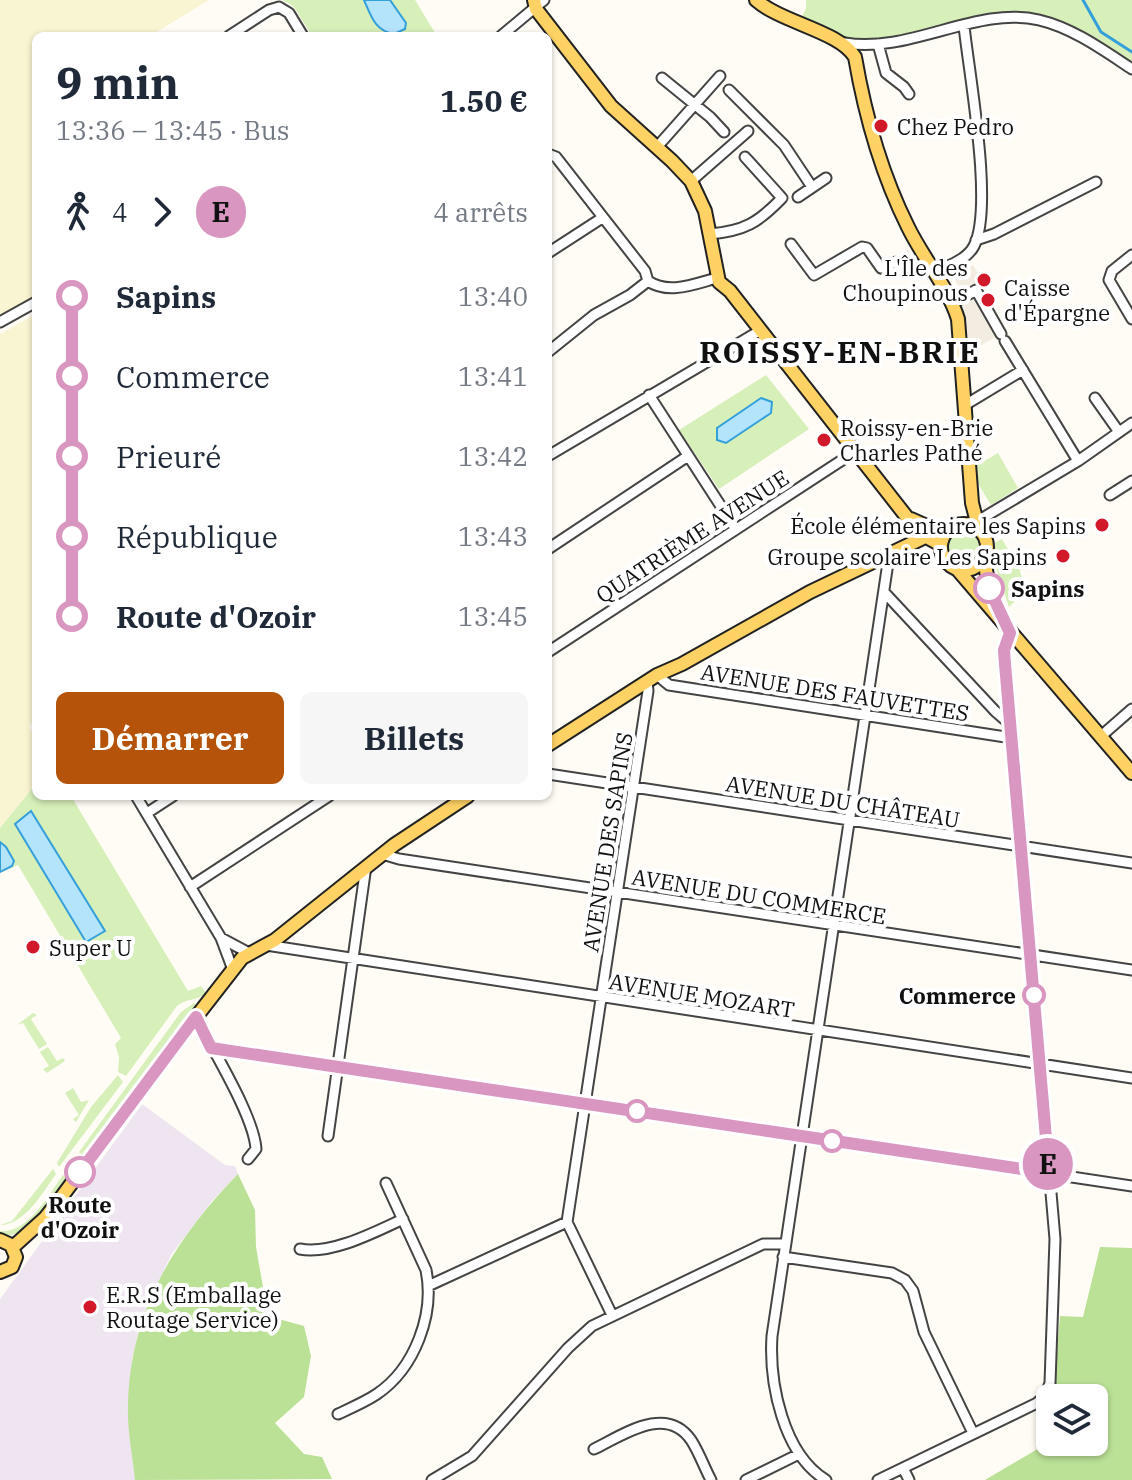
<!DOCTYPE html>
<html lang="fr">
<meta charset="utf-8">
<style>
:root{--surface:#fff;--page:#f6f6f7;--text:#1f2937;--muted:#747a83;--accent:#b45309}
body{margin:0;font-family:"IBM Plex Serif",serif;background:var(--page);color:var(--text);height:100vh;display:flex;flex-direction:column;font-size:30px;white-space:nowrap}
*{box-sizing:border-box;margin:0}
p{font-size:26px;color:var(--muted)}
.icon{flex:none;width:44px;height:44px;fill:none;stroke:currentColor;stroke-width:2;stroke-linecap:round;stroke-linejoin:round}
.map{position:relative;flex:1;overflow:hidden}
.sheet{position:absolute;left:32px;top:32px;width:520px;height:768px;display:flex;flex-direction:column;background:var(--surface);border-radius:12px;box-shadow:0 2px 6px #0004}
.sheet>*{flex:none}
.badge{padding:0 16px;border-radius:26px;font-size:28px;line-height:52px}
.controls{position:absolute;left:1036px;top:1384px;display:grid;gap:16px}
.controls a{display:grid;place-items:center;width:72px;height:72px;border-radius:12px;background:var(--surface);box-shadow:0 2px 6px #0004;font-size:40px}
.map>.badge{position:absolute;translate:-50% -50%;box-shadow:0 0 0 4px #fff}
.legs{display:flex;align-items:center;gap:12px;height:88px;padding:0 24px;font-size:26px}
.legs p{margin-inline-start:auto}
.head{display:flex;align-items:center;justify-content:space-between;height:136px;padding:0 24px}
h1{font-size:44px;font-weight:800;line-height:60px}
.action{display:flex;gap:16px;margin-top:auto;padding:16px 24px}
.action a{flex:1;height:92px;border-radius:12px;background:var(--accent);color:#fff;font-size:32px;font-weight:800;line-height:92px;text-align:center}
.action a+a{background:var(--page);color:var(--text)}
ul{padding:0 24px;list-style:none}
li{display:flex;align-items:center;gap:28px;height:80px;font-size:30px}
li i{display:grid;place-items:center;width:12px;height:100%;margin:0 10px;background:currentColor}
li i::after{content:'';width:20px;height:20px;margin:-10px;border:6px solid;border-radius:50%;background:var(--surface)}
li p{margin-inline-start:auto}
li:first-child i{background:linear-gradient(#0000 50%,currentColor 0)}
li:last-child i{background:linear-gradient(currentColor 50%,#0000 0)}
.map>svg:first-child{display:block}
.industrial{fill:#eee5f0}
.farmland{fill:#f9f4d1}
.green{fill:#d7efb9}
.forest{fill:#bbe196}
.plaza{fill:#f2ede0}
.water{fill:#b4e4fc;stroke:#339fdb;stroke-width:2}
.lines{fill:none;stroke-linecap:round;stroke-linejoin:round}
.stream{stroke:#339fdb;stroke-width:3}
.minor-tunnel{stroke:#dbd9d3;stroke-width:9;stroke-dasharray:9 4.5;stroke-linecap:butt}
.minor-casing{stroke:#444;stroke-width:13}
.major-casing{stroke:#222;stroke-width:16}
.minor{stroke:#fff;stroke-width:9}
.major{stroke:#ffd265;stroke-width:12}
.line-1-casing{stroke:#fff;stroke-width:18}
.line-1{stroke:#d896c1;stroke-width:12}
.poi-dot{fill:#d1192a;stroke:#fff;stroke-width:3}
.stop-1-dot{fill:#fff;stroke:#d896c1;stroke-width:4}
.labels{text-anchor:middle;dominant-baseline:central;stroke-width:8;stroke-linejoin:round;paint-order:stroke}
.poi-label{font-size:22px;fill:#111;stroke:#fff;text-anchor:start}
.street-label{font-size:22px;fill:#111;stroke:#fff}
.stop-label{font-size:22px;font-weight:bold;fill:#111;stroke:#fff;text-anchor:start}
.district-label{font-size:30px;font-weight:bold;letter-spacing:2px;fill:#111;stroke:#fff}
</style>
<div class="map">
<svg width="1132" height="1480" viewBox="0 0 1132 1480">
<rect width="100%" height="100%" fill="#fffcf5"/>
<path class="industrial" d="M142,1104L225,1165L235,1166L238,1174L212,1201L171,1255L140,1322L132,1360L128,1415L135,1480H0V1299Z"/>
<path class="farmland" d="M0,0H209L150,36H36V298L0,318Z
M36,314V715L29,727L36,738V784L0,828V334Z"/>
<path class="green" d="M283,0H415L437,36H312L294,7Z
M806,0H1132V69L1071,31L1015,16L909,40L845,43L801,19L806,8Z
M766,375L809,429L719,489L679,430Z
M998,453L1018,488L991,505L977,482L976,466Z
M945 547a18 18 0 1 1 36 0a18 18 0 1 1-36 0Z
M1002,539L1019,568L1026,590L1009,607L996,568L993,544Z
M36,784V796H71L188,991L201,986L206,993C198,1001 186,998 177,1006L126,1076L118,1072L119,1057L115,1044L121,1038L18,865L0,873V828Z
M194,1003L199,1006L86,1158L79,1152L181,1012Z
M33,1013L37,1015L31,1019L47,1044L39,1049L23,1023L17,1025Z
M48,1047L57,1061L63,1058L65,1061L47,1073L43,1069L49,1066L40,1052Z
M118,1075L123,1082L59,1167L57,1163L91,1107Z
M73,1088L81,1102L89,1100L76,1122L73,1119L79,1115L65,1093Z
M53,1169L56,1174C42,1193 25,1225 0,1225L12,1221Z
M63,1175L69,1180C54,1200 29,1240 0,1235V1231C28,1234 49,1194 63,1175Z"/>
<path class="forest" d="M238,1174L255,1210L256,1247L268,1316L304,1326L311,1356L304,1397L275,1423L304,1454L322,1457L332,1479L135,1480C133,1460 129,1439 128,1419C126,1318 170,1244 238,1174Z
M1100,1247L1132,1248V1480H985L1041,1447L1050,1410V1442H1094V1398H1053L1060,1316L1083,1317Z"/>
<path class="plaza" d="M973,265L979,275L974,279L1004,332L970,352L963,308L957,296L962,293L953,276Z"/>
<path class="water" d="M364,0H390L406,23L405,29L394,34C375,31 371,16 364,0Z
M761,398L772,402L771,413L726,443L717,440V428Z
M31,811L105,931L86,942L15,824Z
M0,842L6,847L14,861L12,866L0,872Z"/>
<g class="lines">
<path class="stream" d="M1083,0L1101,32L1132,52"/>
<path class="minor-tunnel" d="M896,262L910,254"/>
<defs>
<path id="minor" d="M229,36L269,10L279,7L289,13L303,36
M501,36L544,0
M845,43C910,54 978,5 1039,20C1073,28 1103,50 1132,69
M878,44L886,73L904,87L909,94
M662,78L710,117L724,132
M729,90L784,145L812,187
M657,147L720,76
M548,154L556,157L645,271L648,281C669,295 694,284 717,278
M691,181L748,131
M798,197L826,178
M710,234C744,231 758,223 782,198L745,157
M976,240L994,234L1096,182
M791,244L814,275L862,247L867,248L881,268L896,262
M548,253L602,218
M1132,255L1112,271L1109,280L1132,319
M934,273C947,266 967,260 974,246C994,207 969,74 964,26
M952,304L976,290L1001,334
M0,322L36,302
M1005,341L1078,461
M548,352L594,315L630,295L648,281
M649,395L735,528
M1095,398L1119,432
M965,405L1023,370
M548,456L761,330
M1110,495L1132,481
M976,522L1078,461L1132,423
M548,549L688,456
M884,592L995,711L1010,724
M548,652L856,451
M657,675L669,685L1012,738
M1100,737L1132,709
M548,774L1132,863
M136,796L221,938L233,970
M147,813L173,796
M382,854L399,859L1132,970
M190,887L329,796
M221,938L249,953
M266,945L1132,1078
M196,1017C212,1049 254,1116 256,1149L248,1159
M211,1048L1132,1186
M328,1136L366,866
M300,1249C331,1255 375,1232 403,1219
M783,1257L892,1273L905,1280L913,1291L924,1332L973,1433
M428,1286L567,1222
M612,1315L567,1222L648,691L647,681
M338,1414C351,1408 365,1402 377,1394C415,1368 435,1314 426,1270L386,1183
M594,1449C623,1435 666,1404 691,1440C699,1452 704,1467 711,1480
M903,1468L909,1480
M432,1480L472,1456L568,1348L592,1326L763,1244H785
M746,1480L799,1454
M826,1480C783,1454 769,1383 772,1336L889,556
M878,1480L1037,1403L1045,1396L1050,1383L1055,1239L1004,650L1010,633"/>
<path id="major" d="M534,0L536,9L611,106L672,161L691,181L705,211L719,282L730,291L913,525L921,534L941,545
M756,0C782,23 839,31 855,57C865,115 882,175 908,227C923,258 948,287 958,319L972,503L979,530
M911,519L929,527L949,530
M941 547a23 23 0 1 1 46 0a23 23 0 1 1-46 0Z
M984,558L989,588L999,612
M957,569L1132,773
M548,745L657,675L682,664L810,592L925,537
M0,1240L11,1245L16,1257L12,1267L0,1272
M13,1247L45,1218L60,1199L172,1048L242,958L275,940L394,845L468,796"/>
</defs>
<use href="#minor" class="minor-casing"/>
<use href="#major" class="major-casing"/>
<use href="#minor" class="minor"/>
<use href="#major" class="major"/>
</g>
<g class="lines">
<defs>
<path id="line-1" d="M80,1172L196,1017L211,1048L1049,1173L1005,664L1004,650L1010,633L989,588"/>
</defs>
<use href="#line-1" class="line-1-casing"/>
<use href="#line-1" class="line-1"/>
</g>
<g class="poi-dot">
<circle cx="881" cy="126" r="8"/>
<circle cx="984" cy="280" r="8"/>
<circle cx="988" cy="300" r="8"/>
<circle cx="824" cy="440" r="8"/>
<circle cx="1102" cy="525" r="8"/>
<circle cx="1063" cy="556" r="8"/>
<circle cx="33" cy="947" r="8"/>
<circle cx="90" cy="1307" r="8"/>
</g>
<g class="stop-1-dot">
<circle cx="989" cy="588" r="14"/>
<circle cx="1034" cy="995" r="10"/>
<circle cx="637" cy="1111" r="10"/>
<circle cx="832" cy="1141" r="10"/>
<circle cx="80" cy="1172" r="14"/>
</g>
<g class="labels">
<g class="poi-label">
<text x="897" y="126">Chez Pedro</text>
<text x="968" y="267" text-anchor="end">L'Île des<tspan x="968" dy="25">Choupinous</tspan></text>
<text x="1004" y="287">Caisse<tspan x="1004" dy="25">d'Épargne</tspan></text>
<text x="840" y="427">Roissy-en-Brie<tspan x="840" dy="25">Charles Pathé</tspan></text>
<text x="1086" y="525" text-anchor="end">École élémentaire les Sapins</text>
<text x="1047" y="556" text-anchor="end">Groupe scolaire Les Sapins</text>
<text x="49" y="947">Super U</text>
<text x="106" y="1294">E.R.S (Emballage<tspan x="106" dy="25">Routage Service)</tspan></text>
</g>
<g class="street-label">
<text transform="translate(692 536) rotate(-33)">QUATRIÈME AVENUE</text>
<text transform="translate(835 692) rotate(9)">AVENUE DES FAUVETTES</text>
<text transform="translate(843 801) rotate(9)">AVENUE DU CHÂTEAU</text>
<text transform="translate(607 842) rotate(-81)">AVENUE DES SAPINS</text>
<text transform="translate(759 896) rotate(9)">AVENUE DU COMMERCE</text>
<text transform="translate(702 995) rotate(9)">AVENUE MOZART</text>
</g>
<g class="stop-label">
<text x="1011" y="588">Sapins</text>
<text x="1016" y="995" text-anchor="end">Commerce</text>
<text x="80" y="1204" text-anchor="middle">Route<tspan x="80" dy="25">d'Ozoir</tspan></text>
</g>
<g class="district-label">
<text x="840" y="351">ROISSY-EN-BRIE</text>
</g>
</g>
</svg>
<div class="controls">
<a><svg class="icon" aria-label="layers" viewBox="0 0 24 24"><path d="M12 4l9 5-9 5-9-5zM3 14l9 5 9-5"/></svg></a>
</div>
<b class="badge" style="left:1048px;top:1164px;background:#d896c1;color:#111">E</b>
<section class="sheet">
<div class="head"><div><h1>9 min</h1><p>13:36 – 13:45 · Bus</p></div><b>1.50 €</b></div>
<div class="legs"><svg class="icon" aria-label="walk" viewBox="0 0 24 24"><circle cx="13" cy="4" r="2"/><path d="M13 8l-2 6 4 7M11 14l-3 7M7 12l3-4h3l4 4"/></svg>4<svg class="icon" aria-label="forward" viewBox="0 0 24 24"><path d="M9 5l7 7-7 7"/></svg><b class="badge" style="background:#d896c1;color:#111">E</b><p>4 arrêts</p></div>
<ul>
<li><i style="color:#d896c1"></i><b>Sapins</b><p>13:40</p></li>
<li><i style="color:#d896c1"></i><span>Commerce</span><p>13:41</p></li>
<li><i style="color:#d896c1"></i><span>Prieuré</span><p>13:42</p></li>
<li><i style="color:#d896c1"></i><span>République</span><p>13:43</p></li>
<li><i style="color:#d896c1"></i><b>Route d'Ozoir</b><p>13:45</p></li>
</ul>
<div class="action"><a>Démarrer</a><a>Billets</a></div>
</section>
</div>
